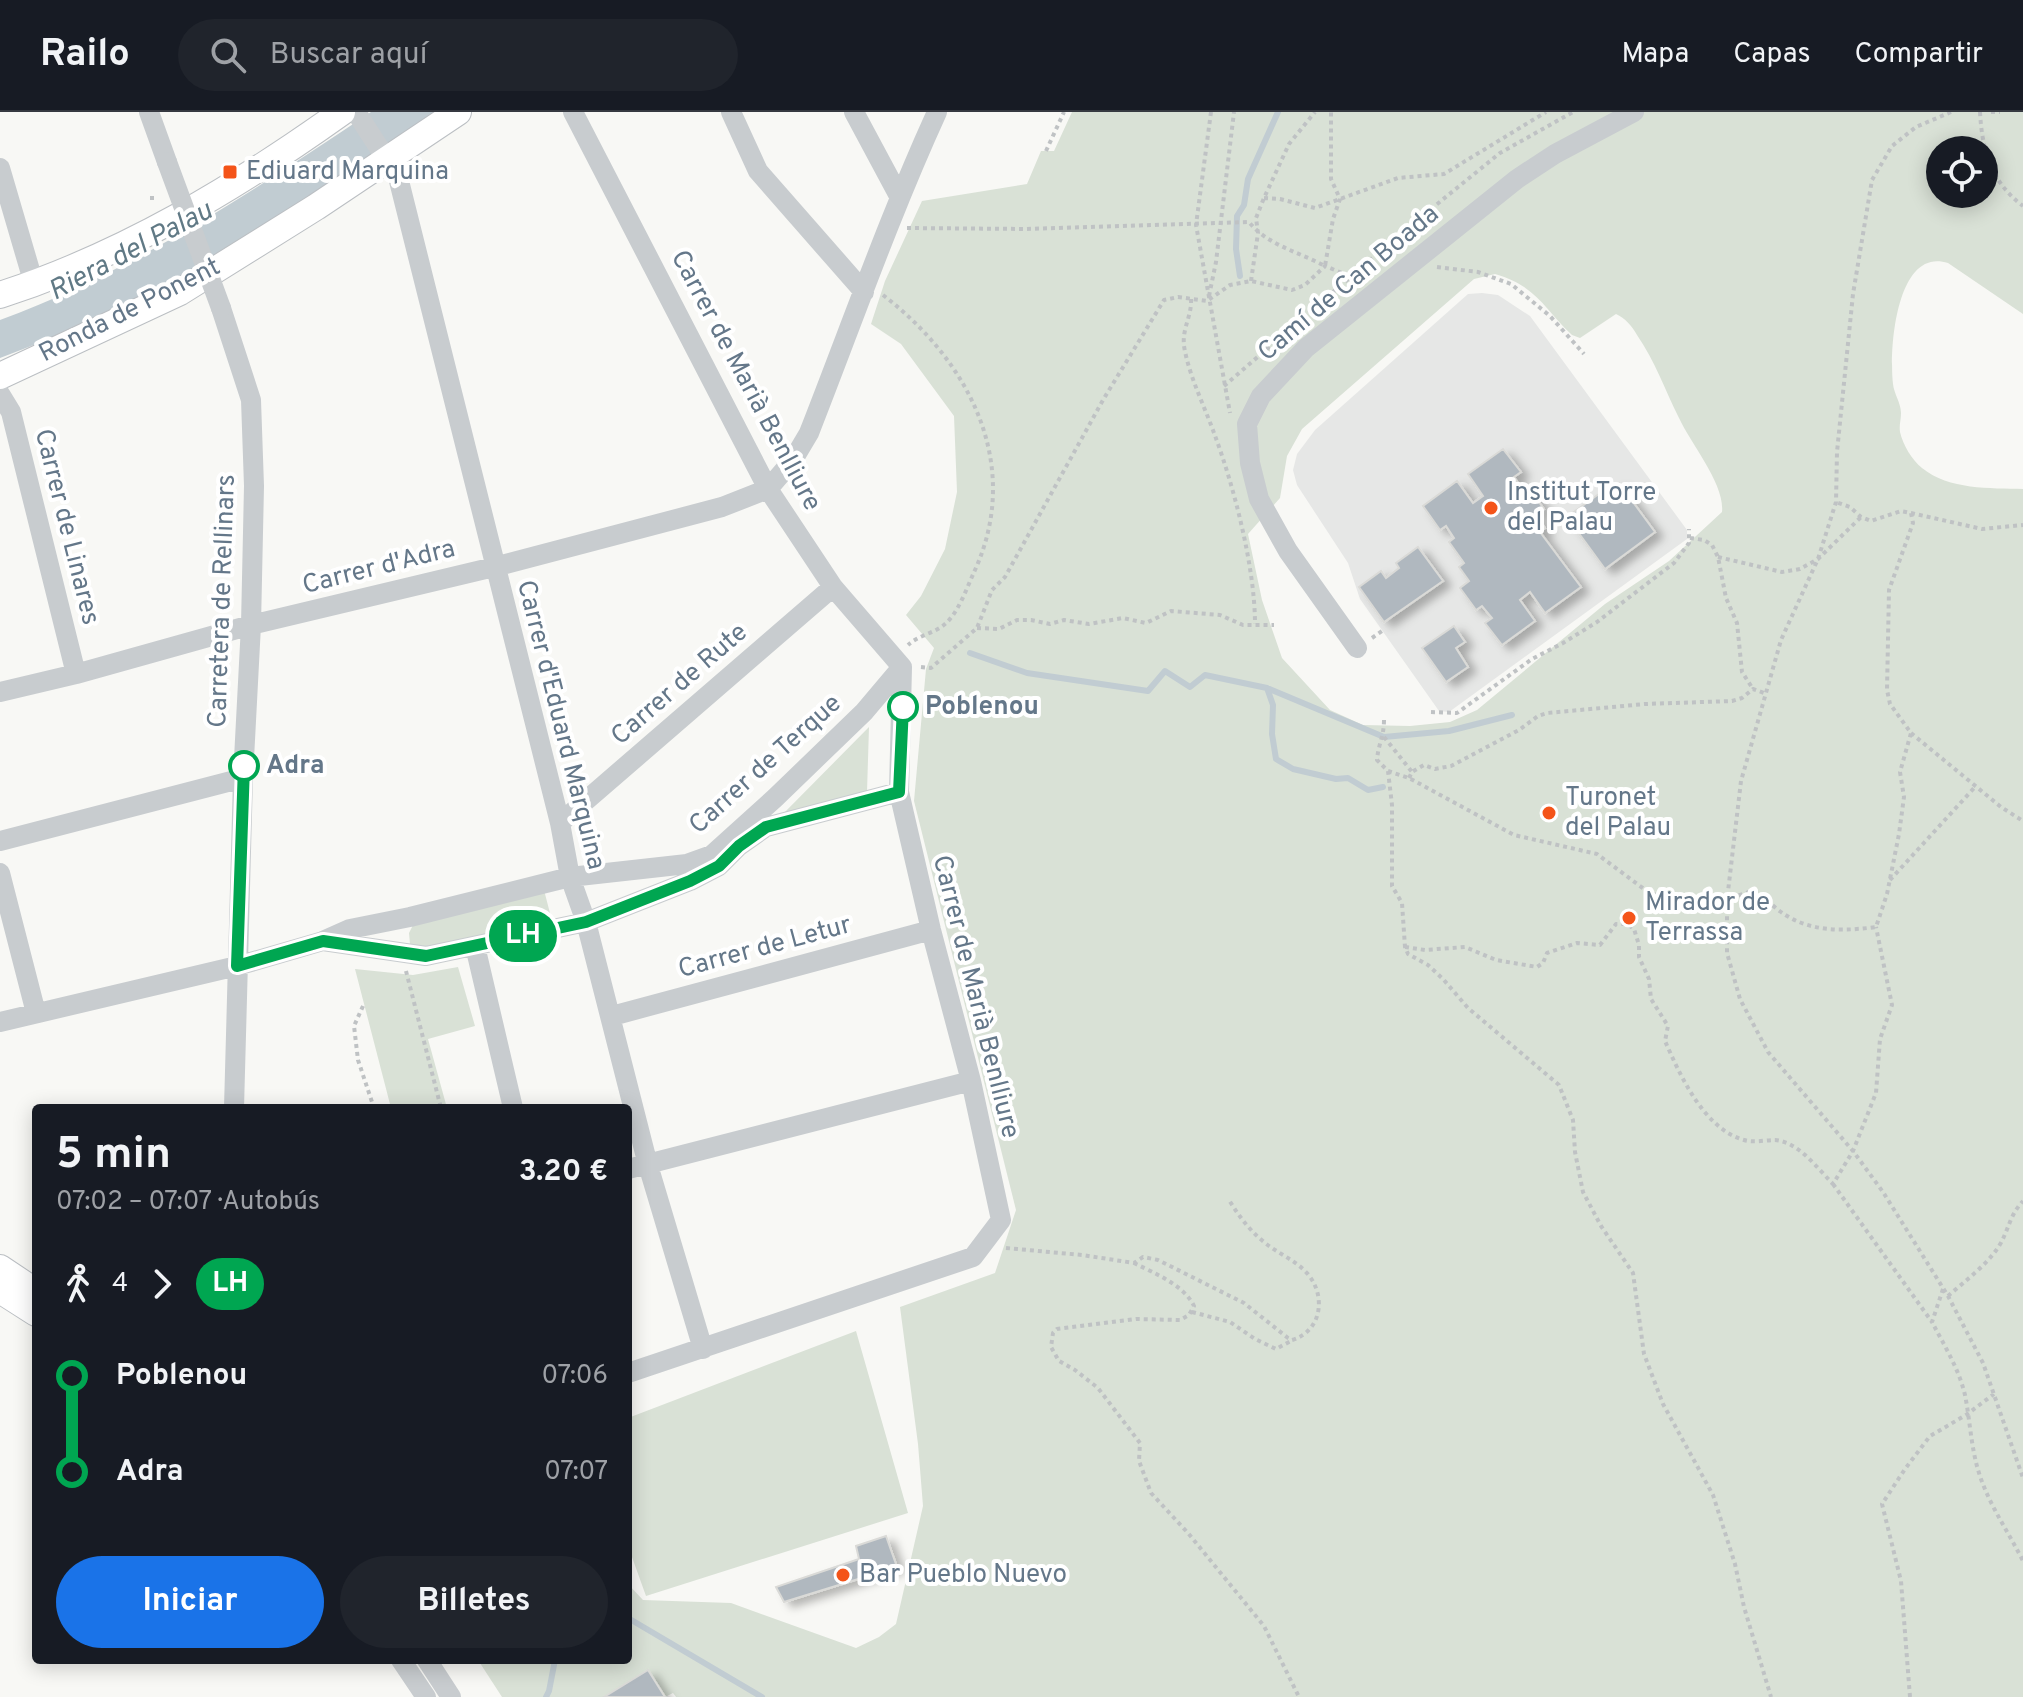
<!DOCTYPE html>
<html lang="es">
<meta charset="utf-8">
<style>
:root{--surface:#171b24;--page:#20242c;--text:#f1f3f6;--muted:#9ea1a6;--line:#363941;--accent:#1a73e8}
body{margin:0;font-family:Overpass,sans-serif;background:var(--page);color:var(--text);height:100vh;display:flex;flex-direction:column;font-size:30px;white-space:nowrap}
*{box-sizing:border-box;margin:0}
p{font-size:26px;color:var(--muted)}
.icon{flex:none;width:44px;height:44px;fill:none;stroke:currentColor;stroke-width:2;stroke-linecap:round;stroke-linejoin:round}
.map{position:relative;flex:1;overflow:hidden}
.drawer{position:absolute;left:32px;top:992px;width:600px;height:560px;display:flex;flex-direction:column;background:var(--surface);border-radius:8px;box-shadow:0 4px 20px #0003}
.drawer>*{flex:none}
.badge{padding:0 16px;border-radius:26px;font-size:28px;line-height:52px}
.controls{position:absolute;left:1926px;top:24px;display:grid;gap:16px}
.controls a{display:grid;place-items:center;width:72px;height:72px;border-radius:50%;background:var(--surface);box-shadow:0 4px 20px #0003;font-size:40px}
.map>.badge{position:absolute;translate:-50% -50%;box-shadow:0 0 0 4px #fff}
.legs{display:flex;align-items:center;gap:12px;height:88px;padding:0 24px;font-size:26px}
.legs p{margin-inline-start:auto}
.summary{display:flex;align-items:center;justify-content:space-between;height:136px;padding:0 24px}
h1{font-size:44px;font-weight:700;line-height:60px}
.cta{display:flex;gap:16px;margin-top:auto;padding:16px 24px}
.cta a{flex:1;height:92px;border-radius:48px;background:var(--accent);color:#fff;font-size:32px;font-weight:700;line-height:92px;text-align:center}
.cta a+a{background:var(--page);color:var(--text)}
ul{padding:0 24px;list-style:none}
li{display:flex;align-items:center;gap:28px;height:96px;font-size:30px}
li i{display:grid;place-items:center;width:12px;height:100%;margin:0 10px;background:currentColor}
li i::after{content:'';width:20px;height:20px;margin:-10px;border:6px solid;border-radius:50%;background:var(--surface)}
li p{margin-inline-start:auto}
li:first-child i{background:linear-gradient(#0000 50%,currentColor 0)}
li:last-child i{background:linear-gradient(currentColor 50%,#0000 0)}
header{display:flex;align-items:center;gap:48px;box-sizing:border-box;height:112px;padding:0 40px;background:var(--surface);border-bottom:2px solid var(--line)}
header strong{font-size:38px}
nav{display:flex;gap:44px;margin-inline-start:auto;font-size:28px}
.search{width:560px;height:72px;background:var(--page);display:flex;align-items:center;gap:20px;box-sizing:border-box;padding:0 28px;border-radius:44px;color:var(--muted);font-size:30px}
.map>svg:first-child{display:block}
.built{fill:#e6e7e6}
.green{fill:#d9e1d6;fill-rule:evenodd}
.water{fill:#c1ccd2}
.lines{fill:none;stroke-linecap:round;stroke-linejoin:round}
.stream{stroke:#c1ccd2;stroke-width:6}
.building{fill:#b0b8bf;stroke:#dadad7;stroke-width:2;filter:url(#shadow)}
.major-casing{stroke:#bbbfc3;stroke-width:28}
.path{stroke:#bfc2c4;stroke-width:4;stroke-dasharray:4 4;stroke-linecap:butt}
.minor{stroke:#c8cccf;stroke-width:20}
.major{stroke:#fff;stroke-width:26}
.minor-bridge{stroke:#c8cccf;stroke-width:20}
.line-1-casing{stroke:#fff;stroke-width:18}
.line-1{stroke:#00a651;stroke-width:12}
.poi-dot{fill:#f45419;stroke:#fff;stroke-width:3}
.stop-1-dot{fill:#fff;stroke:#00a651;stroke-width:4}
.labels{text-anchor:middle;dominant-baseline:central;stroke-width:8;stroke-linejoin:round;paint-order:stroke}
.poi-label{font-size:26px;fill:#647789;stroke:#fff;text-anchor:start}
.street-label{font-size:26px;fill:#647789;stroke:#fff}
.stop-label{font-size:26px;font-weight:bold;fill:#647789;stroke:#fff;text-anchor:start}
.water-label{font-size:28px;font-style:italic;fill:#607985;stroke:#fff}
</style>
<header>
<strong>Railo</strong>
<div class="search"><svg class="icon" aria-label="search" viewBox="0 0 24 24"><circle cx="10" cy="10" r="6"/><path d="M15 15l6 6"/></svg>Buscar aquí</div>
<nav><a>Mapa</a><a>Capas</a><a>Compartir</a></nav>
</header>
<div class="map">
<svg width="2023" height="1585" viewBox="0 0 2023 1585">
<defs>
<filter id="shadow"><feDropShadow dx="8" dy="5" stdDeviation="4" flood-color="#0004"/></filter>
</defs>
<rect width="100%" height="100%" fill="#f8f8f5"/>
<path class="built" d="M1482,181L1498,183L1530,204L1687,418V427L1449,600L1439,599L1360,487L1348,451L1297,373L1293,358L1297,342L1315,318L1468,182Z"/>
<path class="green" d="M1072,0H2023V202L1948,151C1896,134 1889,238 1893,272C1894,282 1901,291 1901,301C1901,308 1899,313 1900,320C1903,333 1912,348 1922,356C1949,378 1990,376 2023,377V1585H676L673,1581L665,1585L647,1558L604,1585H502L478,1548H628V1472L643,1488L731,1491L856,1536L879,1525L896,1512L923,1394L918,1332L900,1195L995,1161L1016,1098L914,689L926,557L934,536L906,503L921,484L945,437L957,380L954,304L901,232L871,212L885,169L922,89L1027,72L1041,39H1054ZM1940,38H1984V82H1940ZM1495,162C1537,174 1544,197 1572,223L1580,226L1616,202C1625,206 1632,214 1637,223C1655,249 1665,278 1679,306C1691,332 1725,372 1722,400L1669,449L1605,492L1477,598L1450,610L1410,614L1363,613L1330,598L1282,546L1262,488L1248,422L1280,386L1287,344L1302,317L1474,167Z
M869,615L867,680L783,702Z
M544,778L552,809L428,838L410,832L409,821L413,813Z
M458,855L475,914L428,927L447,996H391L355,857L413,863Z
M856,1219L908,1401L646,1484L628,1434V1306Z"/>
<path class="water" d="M371,0H434C349,58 264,120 174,170C118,201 59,223 0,246V208C134,159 253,79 371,0Z"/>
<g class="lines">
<path class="stream" d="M1240,164L1236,137L1237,104L1244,93L1248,67L1278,0
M970,541L1027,561L1148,579L1165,559L1190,575L1205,563L1267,576L1384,625L1449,619L1512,603
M1267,576L1273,593L1272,622L1276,647L1293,657L1336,667L1348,666L1368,678L1383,675
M628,1506L762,1585
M546,1585L549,1579L555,1548"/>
</g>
<path class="building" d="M1503,337L1521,360L1514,365L1523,378L1528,375L1544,397L1536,403L1545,416L1540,420L1581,475L1545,501L1530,480L1520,488L1535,509L1502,533L1485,511L1492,506L1482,494L1476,498L1460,476L1469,469L1459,455L1464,451L1449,430L1454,426L1446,414L1440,418L1423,394L1457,369L1473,391L1483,384L1468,362Z
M1619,371L1655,420L1605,457L1567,405L1603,379L1605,381Z
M1418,435L1443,469L1384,510L1359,475L1381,459L1386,466L1399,456L1396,451Z
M1454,514L1465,530L1456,536L1468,555L1446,570L1422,536Z
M886,1424L897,1455L784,1490L776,1475L859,1447L856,1434Z
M648,1558L665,1585H604Z"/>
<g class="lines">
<defs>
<path id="major" d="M0,183C124,143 237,75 342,0
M0,264L180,180L316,95L458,0
M0,1156L36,1180
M0,1178L36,1201"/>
</defs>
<use href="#major" class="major-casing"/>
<path class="path" d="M1211,0L1196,113L1230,301
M1951,0L1916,15L1892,34L1872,68L1853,182L1837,340L1836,390L1818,447L1781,528L1741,669L1727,788V841L1740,887L1768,940L1853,1039L1883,1080L1948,1184L1983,1251L2023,1366
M1980,0C1982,38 1991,70 2023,94
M1991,0H2000
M1046,39L1064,0
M152,84V88
M1264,86L1280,87L1315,96L1398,66L1444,62L1546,0
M907,116L1026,117L1249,110C1267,133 1299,140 1325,154L1333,107L1340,87L1331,67V0
M1437,155L1478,160L1511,172L1550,204L1584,242
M1251,169L1258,121L1256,106L1264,86L1289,32L1315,0
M883,183C969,249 1023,352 975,458C967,475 959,500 945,512C935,521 919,523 908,533
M1209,184L1216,150L1234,0
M1191,187C1192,204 1182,216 1184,234C1189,264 1204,293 1214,321C1234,374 1255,456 1255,512
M1224,274L1399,123L1500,41L1573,0
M1911,401L1982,417L2023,413
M1690,426L1704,428L1712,433L1718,445L1726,486L1737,511L1742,560L1753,577
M1718,445L1782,460L1800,457L1818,447L1861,405
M977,516L999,517L1017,508H1031L1050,512L1064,508L1089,512L1123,506L1146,511L1171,499L1220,503L1243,513H1274
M1372,526L1382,519
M921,555L931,556L977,516L992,478L1005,465L1103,288L1164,188L1178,185L1207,189L1230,173L1251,169L1292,178L1305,173L1325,154L1359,168
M1431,600L1457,601L1532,547L1563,531L1597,510L1674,451L1689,431V417
M1384,608C1384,625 1378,633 1377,648L1388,659L1392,693V774L1402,791L1405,835L1408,842L1428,853L1443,867L1468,896L1559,973L1573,1008L1575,1040L1583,1080L1601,1114L1633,1161L1644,1242L1663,1292L1713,1383L1735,1452L1744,1495L1771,1585
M1911,621L2001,695L2023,709
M1384,625L1412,660
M1388,659L1409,666L1514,723L1597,742L1648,780L1662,785L1709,793L1749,780L1761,781C1792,819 1831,821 1876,815L1887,782L1899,722L1904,685L1900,660L1911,621L1890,592L1887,578L1889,478L1913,411L1911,401L1901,399L1871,409L1861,405L1850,395L1836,390
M1409,666L1412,660L1424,653L1435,657L1451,654L1519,618L1538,604L1547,601L1645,592L1732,589L1742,586L1753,577L1764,581
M1890,768L1975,675
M1405,835L1425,838L1465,835L1496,848L1537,855L1543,851L1547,841L1577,831L1600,833L1616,812H1627L1634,817L1639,833V845L1649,867L1651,887L1668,914L1665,929C1680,963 1704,1017 1744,1028C1754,1031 1765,1028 1775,1028C1799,1030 1817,1056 1833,1072L1853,1039L1876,981L1880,927L1892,893L1876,815
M406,859L441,996
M363,894L354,914L358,948L374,996
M1833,1072L1932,1210
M1006,1136L1082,1143L1134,1151L1143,1145L1158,1148L1244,1191L1288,1226L1292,1228C1323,1219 1327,1181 1305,1159C1293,1147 1277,1141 1264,1130C1249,1118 1239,1104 1229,1088
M1134,1151C1154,1161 1184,1173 1194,1194L1189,1203L1180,1208L1136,1207L1057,1217L1053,1221L1051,1235L1059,1249L1075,1258L1098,1276L1140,1331L1139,1349L1151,1381L1188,1421L1264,1514L1299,1585
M1943,1177L1932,1210C1944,1233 1959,1257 1965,1283C1970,1308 1971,1336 1979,1361C1989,1393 2008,1419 2023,1449
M1948,1184C1965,1169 1987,1153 1999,1134C2009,1118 2009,1104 2023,1089
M1192,1200L1230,1210L1255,1227L1276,1237L1291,1229
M1910,1585L1901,1469L1882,1392L1905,1357L1930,1324L1966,1303L1994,1282"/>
<path class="minor" d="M149,0L167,50
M356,0L398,65L560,711L570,765L586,810L648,1053L703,1237
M573,0L768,377L833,475L902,555L899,680L931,818L971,969L1001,1108L973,1145L628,1261
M731,0L758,59L864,180
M854,0L899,84
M0,56L34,172
M221,196L251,288L254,374L251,513L243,666L234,996
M0,282L11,300L76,562
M1357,536L1288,439L1259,387L1250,351L1247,312L1261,284L1306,236L1517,67L1555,42L1634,0
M0,580L76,562L251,513L494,455L722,395L768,377L793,348L809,321C851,214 889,105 937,0
M560,711L833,475
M0,729L243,666
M0,761L36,901
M323,829L426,844L586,810L690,769L719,754L739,734L766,715L899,680
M475,834L513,996
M612,904L931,818
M0,910L237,854L323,829L350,817L410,805L570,765L687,752L712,743L775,686L864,600L902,555
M628,1057L971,969
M401,1548L426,1585
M427,1548L451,1585"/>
<use href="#major" class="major"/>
<path class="minor-bridge" d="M167,50L221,196"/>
</g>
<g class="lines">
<defs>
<path id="line-1" d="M244,654L237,854L323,829L426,844L586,810L690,769L719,754L739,734L766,715L899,680L903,595"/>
</defs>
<use href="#line-1" class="line-1-casing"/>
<use href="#line-1" class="line-1"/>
</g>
<g class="poi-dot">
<rect x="222" y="52" width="16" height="16" rx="4"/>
<circle cx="1491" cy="396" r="8"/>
<circle cx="1549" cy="701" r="8"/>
<circle cx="1629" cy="806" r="8"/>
<circle cx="843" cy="1463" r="8"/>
</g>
<g class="stop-1-dot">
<circle cx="903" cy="595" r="14"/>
<circle cx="244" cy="654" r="14"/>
</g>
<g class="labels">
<g class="poi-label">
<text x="246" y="60">Ediuard Marquina</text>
<text x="1507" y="381">Institut Torre<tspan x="1507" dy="30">del Palau</tspan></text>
<text x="1565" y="686">Turonet<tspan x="1565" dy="30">del Palau</tspan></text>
<text x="1645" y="791">Mirador de<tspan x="1645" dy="30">Terrassa</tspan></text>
<text x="859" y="1463">Bar Pueblo Nuevo</text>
</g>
<g class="street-label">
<text transform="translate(1349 172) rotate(-40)">Camí de Can Boada</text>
<text transform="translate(130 199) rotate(-27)">Ronda de Ponent</text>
<text transform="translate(745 269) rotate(62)">Carrer de Marià Benlliure</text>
<text transform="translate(66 415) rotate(76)">Carrer de Linares</text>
<text transform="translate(379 456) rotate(-14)">Carrer d'Adra</text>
<text transform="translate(223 489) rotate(-88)">Carretera de Rellinars</text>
<text transform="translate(680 573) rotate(-41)">Carrer de Rute</text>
<text transform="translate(560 613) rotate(76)">Carrer d'Eduard Marquina</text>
<text transform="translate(766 653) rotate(-42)">Carrer de Terque</text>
<text transform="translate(765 836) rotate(-15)">Carrer de Letur</text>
<text transform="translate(975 885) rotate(76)">Carrer de Marià Benlliure</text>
</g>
<g class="stop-label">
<text x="925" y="595">Poblenou</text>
<text x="266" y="654">Adra</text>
</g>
<g class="water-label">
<text transform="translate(131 140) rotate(-28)">Riera del Palau</text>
</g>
</g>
</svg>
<div class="controls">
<a><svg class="icon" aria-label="locate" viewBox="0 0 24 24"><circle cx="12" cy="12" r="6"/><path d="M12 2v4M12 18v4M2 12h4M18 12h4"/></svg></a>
</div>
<b class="badge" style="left:523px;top:824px;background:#00a651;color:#fff">LH</b>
<section class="drawer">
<div class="summary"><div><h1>5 min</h1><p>07:02 – 07:07 · Autobús</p></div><b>3.20 €</b></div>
<div class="legs"><svg class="icon" aria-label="walk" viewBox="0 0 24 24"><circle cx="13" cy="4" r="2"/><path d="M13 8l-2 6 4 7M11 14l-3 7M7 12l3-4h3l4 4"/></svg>4<svg class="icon" aria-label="forward" viewBox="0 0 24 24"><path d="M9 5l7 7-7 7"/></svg><b class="badge" style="background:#00a651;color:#fff">LH</b></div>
<ul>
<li><i style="color:#00a651"></i><b>Poblenou</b><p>07:06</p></li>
<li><i style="color:#00a651"></i><b>Adra</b><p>07:07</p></li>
</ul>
<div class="cta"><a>Iniciar</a><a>Billetes</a></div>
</section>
</div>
